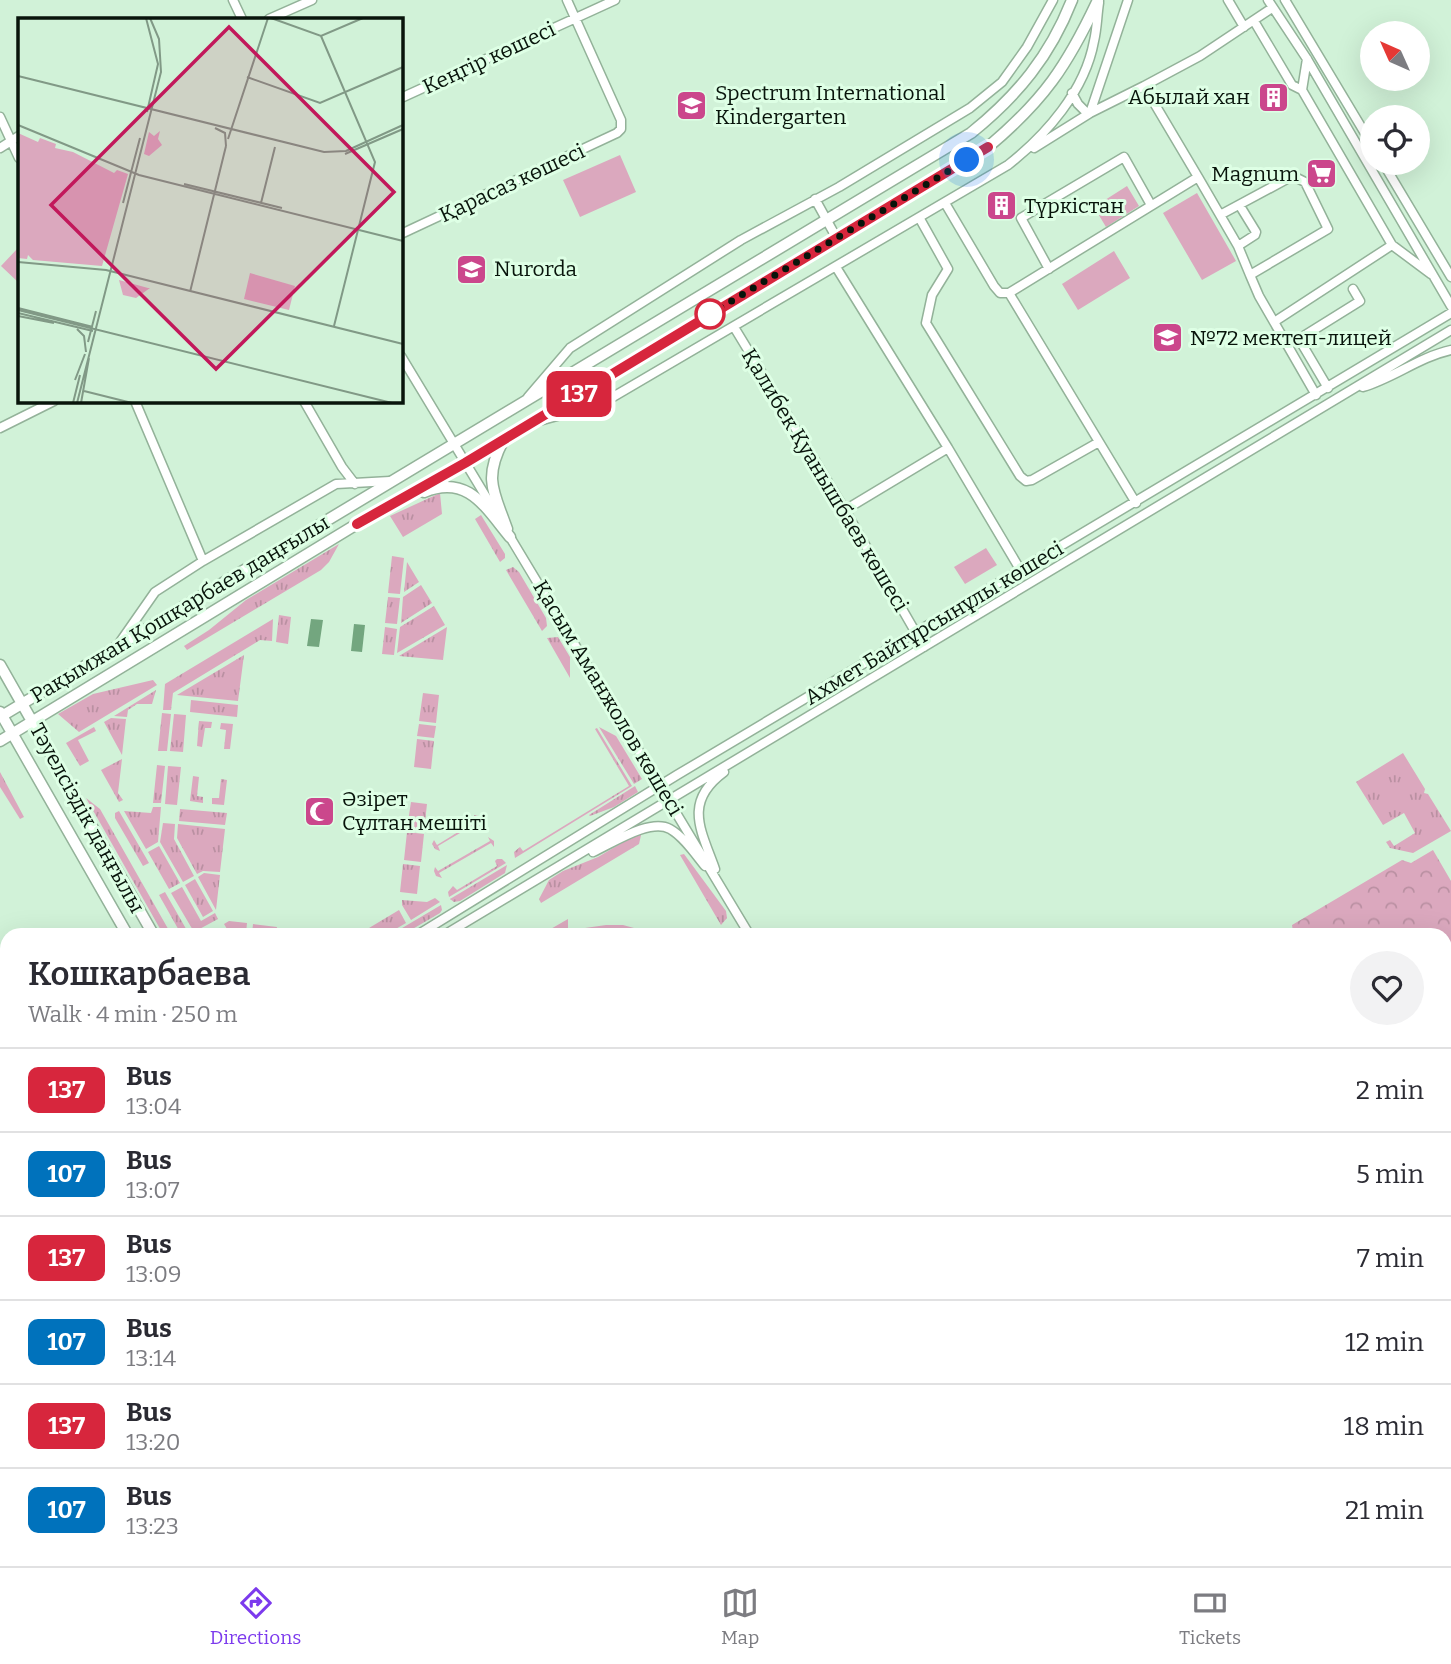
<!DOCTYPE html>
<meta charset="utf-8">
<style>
:root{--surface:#fff;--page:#f2f2f3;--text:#2b2b33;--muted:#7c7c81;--line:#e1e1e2;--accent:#7c3aed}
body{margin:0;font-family:Bitter,serif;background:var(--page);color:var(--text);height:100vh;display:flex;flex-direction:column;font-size:26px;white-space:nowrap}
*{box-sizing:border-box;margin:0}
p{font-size:23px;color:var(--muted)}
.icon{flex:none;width:38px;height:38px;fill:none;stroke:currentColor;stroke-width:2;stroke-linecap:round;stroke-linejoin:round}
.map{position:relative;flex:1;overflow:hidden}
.sheet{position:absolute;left:0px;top:928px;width:1452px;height:639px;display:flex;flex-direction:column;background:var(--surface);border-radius:21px 21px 0 0;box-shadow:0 7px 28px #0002}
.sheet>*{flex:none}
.badge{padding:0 14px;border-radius:10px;font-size:24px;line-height:46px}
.needle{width:46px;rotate:315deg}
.controls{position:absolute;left:1360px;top:21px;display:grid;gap:14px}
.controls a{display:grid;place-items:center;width:70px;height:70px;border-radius:50%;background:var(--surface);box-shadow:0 7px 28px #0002;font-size:35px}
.you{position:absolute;width:35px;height:35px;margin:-18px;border:5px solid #fff;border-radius:50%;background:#1a73e8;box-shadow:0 0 0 10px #1a73e833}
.map>.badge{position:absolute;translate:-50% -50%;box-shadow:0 0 0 4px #fff}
.round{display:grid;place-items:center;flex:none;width:74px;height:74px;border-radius:37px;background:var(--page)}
.summary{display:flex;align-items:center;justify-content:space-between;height:119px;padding:0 28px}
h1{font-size:33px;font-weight:600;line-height:52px}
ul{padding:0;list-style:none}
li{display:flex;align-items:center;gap:21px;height:84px;padding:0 28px;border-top:2px solid var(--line)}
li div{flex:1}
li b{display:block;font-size:26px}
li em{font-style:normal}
li .badge{min-width:77px;font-weight:700;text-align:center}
.menu{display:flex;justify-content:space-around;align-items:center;height:98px;border-top:2px solid var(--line);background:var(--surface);font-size:19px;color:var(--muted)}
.menu a{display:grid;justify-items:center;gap:4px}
.menu .on{color:var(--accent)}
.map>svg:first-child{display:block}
.grass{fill:url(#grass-tufts)}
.forest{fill:url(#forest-crowns)}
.garden{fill:#dba8be}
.water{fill:#73a67f}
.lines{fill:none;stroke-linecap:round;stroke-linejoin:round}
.minor-casing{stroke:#93b299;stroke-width:11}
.major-casing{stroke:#93b299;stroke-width:13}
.minor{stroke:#fff;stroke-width:8}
.major{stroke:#fff;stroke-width:10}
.tram{stroke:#314235;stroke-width:2}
.line-casing{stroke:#fff;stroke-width:16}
.line{stroke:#d7263d;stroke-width:10}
.walk{stroke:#08140b;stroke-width:7;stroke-dasharray:0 12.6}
.stop-dot{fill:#fff;stroke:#d7263d;stroke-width:3.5}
.labels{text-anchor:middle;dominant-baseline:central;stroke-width:6;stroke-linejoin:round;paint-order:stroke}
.street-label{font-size:21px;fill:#08140b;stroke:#deffe5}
.poi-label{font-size:21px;fill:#08140b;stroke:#deffe5;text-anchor:start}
.inset-road{fill:none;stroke:#819986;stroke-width:2}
.view{fill:#c2185b;fill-opacity:0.15;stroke:#c2185b;stroke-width:3.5}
.inset-edge{fill:none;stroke:#08140b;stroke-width:3.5}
</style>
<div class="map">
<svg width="1451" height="1566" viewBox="0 0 1451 1566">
<defs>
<pattern id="grass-tufts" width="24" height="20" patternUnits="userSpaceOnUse" patternTransform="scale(1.75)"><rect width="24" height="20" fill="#dba8be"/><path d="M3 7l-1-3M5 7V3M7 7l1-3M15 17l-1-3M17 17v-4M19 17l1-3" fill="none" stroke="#ba90a2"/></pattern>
<pattern id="forest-crowns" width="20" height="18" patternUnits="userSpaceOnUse" patternTransform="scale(1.75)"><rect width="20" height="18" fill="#dba8be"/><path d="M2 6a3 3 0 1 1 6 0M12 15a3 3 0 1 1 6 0" fill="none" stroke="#ba90a2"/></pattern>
</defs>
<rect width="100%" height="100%" fill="#d1f2d8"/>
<path class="grass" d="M440,493L442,514L403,537L390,516Z
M481,515L505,554V558L500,562L475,519Z
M339,544L329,562L321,570L187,650L184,646L209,630L246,600Z
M392,556L404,558L400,594L388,593Z
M407,562L419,582L404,592Z
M513,567L519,572L546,618L547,626L542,631L506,570Z
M421,585L432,603L401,623L403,597Z
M388,597L400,598L397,624L385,623Z
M434,606L445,625L397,653L400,627Z
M279,615L291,617L288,644L276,642Z
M273,619L272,641L260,640L173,693L171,710H163L165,684Z
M385,627L397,629L394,655L382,654Z
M447,627L443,660L399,656Z
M558,637L570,657V678L547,638Z
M244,655L238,701L177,695Z
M153,680L157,685L79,732L58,714L93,694Z
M156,690L152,704H137L128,710L127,717L114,716Z
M423,693L439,695L436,723L419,721Z
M191,700L238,705L237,717L190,712Z
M162,713L171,714L167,751H158Z
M174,714L186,715L183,752L170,751Z
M111,718L126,719L122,755L104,722Z
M199,721L212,722L211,728H205L202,747L197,746Z
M221,723L233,724L230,749H224L226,730L220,729Z
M419,724L436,726L434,738L417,736Z
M94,727L96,731L78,740L89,761L80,766L66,743Z
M599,727L616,736L642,779L634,784Z
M597,728L632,786L515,858L514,852L520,847L523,851L629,786L595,729Z
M417,739L434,741L431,769L414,767Z
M1403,753L1425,789L1424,793L1428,794L1451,831L1413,853L1390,848L1386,842L1390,840L1394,846L1415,833L1404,813L1383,825L1356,782Z
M122,759L118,793L123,800L119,802L101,770Z
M157,765L165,766L161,803H153Z
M168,766L181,767L177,805L165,804Z
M0,772L24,817L20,819L0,787Z
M193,776L199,777L197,796L203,797V803L190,801Z
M221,779L227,780L224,805L212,804V798H219Z
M635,786L638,792L614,807L590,816L589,815Z
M86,798L100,809L171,934H163Z
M411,802L427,804L424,831L407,828Z
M153,807H161L158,842L146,849L124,811L151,813Z
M180,809L227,813L225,825L179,821Z
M119,811L149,863L143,866L115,818V813Z
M474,815L478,816L481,820L480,826L477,823L438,846L440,851L435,849L432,844L434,840L437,845L476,821Z
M163,823L175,824L174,839L194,876L183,882L160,842Z
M178,824L225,829L220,872L203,871L197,874L177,838Z
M642,831L639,844L541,903L539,899L549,880L563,871L598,857Z
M407,832L424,834L421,862L404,860Z
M488,837L494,841V847L491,843L439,873L442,878L436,876L434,871L435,867L438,871L490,841Z
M159,846L180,883L169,889L148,852Z
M684,854L726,911L727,918L721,925L680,855Z
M497,859H502L506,863L449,897L448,892L453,886L457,890L497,866L495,861Z
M403,864L420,866L417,894L400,892Z
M507,865L505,873L460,901L454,902L450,899Z
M204,873L220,875L216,910L198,877Z
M195,879L213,911L203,917L185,885Z
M182,887L201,921L215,913L218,919L194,932L171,893Z
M165,892L189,934H181L159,895Z
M435,898L440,902L411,920L402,905V900L427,902Z
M441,905L442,910L440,913L404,934H392Z
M399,910L406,923L387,934H359Z
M568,919V934H542Z
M229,921L247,923L246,934H230L224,924Z
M253,924L277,927L276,934H252Z
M606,925H623L656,934L631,931L613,934H589L585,928Z
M704,1559H733V1566H697L696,1564Z
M755,1559H794L793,1566H750Z"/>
<path class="forest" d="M1433,850L1451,881V1020L1446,1023V934H1289L1293,932L1292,925L1402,860L1411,863Z
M7,1176V1559H468L471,1566H0V1179Z"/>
<path class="garden" d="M620,155L636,192L580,217L563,180Z
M1127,186L1139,206L1106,227L1094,207Z
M1197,193L1236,261L1202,280L1163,213Z
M17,249L19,251V283L1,266Z
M1114,251L1130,278L1078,310L1062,284Z
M986,548L997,565L965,584L954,567Z"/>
<path class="water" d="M311,619L323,620L319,647L307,646Z
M354,624L365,625L362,652L351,651Z"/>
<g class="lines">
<defs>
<path id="minor" d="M233,0L242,19
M1228,0L1244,27
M1268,0L1307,59L1451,306
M1285,0L1372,145
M269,19L312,0
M1254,21L1292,85L1302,90
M1307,59L1302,90L1392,245L1431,274
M1144,86L1200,56L1272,8
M1072,93L1078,104L1088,114
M401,98L615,0
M1090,113L1128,0
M0,117L19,158
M0,148L19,136
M1383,163L1451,277
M1198,177L1238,246L1250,275
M815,199L836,237
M945,203L994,286L1000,293H1009L1136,503
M1220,215L1287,179L1295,177L1305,182L1328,229L1250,275L1259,296L1316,395
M920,219L948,269L932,295L926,323L1020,476L1026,481L1032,480L1099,442
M401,234L617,133L621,129V120L567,0
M1238,246L1255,235L1256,232L1240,206
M836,267L948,448
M1049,269L1021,218L1124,157L1151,205
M1009,293L1198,177L1144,86L1090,113L1034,148
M1274,322L1392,245
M734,327L845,510L924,647
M401,356L497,515
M1363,387C1394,378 1419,357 1451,350
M1328,388L1299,339L1360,301L1353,289
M528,397L570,348L741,240L839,187L970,108L1002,82L1027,47L1053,0
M135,401L203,561
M304,401L342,467L355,484
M539,421L601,404L1008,165C1046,135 1085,91 1094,41C1097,29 1097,16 1099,3
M0,428L54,401
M845,510L948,448L1021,571
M507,532L749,934
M118,645L155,592L203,561L336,484L390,481
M593,852C613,843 650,818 670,829C684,837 695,854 705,866
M715,869C701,830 683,802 724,772
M419,934L677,775L1451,313
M446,934L1451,330
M0,1147L7,1144
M0,1155L7,1153
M1129,1559L1132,1566"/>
<path id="major" d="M503,441C483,479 494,492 507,529
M424,492C468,474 485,507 510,537
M0,665L153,934
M0,712L127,934
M0,717L971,133C1018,95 1050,56 1072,0
M0,741L357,524L465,463L988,147C1044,100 1067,66 1098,0
M1446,1063L1451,1059
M1446,1076L1451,1072
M501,1559L505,1566
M523,1559L527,1566
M531,1559L544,1566
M608,1566L619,1559
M631,1566L643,1559"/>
</defs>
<use href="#minor" class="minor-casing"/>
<use href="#major" class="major-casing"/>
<use href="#minor" class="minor"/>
<use href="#major" class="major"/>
<path class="tram" d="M1446,1496L1451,1493
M1446,1508L1451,1505
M1329,1566L1340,1559
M1349,1566L1360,1559"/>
</g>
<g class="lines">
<defs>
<path id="line" d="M357,524L465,463L988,147"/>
</defs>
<use href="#line" class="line-casing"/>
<use href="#line" class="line"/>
<path class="walk" d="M710,314L967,160"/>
</g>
<defs>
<symbol id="building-square" viewBox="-11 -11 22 22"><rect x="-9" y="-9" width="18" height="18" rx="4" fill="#cb478c" stroke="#deffe5"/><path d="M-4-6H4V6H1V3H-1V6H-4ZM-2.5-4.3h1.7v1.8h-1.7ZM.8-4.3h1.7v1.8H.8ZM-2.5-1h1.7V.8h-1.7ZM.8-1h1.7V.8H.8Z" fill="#fff"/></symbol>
<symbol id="school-square" viewBox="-11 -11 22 22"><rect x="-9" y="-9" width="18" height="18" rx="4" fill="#cb478c" stroke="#deffe5"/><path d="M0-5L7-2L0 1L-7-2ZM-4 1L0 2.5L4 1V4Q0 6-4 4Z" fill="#fff"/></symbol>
<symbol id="supermarket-square" viewBox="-11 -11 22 22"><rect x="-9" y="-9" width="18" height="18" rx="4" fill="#cb478c" stroke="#deffe5"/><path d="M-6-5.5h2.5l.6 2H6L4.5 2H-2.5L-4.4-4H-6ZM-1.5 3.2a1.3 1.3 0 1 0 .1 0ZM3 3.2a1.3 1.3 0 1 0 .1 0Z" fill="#fff"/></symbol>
<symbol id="mosque-square" viewBox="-11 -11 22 22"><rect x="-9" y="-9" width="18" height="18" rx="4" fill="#cb478c" stroke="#deffe5"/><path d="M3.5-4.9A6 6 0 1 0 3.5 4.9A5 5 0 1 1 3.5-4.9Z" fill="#fff"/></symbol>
</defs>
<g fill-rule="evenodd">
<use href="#building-square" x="1256" y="80" width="35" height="35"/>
<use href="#school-square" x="674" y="88" width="35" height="35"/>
<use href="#supermarket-square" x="1304" y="156" width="35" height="35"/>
<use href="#building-square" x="984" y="188" width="35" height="35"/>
<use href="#school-square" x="454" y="252" width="35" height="35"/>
<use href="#school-square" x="1150" y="320" width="35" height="35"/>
<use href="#mosque-square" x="302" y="794" width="35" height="35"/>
</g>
<circle class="stop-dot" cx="710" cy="314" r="14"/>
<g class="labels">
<g class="street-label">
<text transform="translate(489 58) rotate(-25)">Кеңгір көшесі</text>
<text transform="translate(512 183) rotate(-25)">Қарасаз көшесі</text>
<text transform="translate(825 480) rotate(59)">Қалибек Қуанышбаев көшесі</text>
<text transform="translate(180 609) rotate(-31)">Рақымжан Қошқарбаев даңғылы</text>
<text transform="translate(934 623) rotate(-31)">Ахмет Байтұрсынұлы көшесі</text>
<text transform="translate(608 698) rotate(59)">Қасым Аманжолов көшесі</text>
<text transform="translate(87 818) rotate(61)">Тәуелсіздік даңғылы</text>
</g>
<g class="poi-label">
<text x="715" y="93">Spectrum International<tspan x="715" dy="24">Kindergarten</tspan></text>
<text x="1250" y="97" text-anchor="end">Абылай хан</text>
<text x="1299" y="174" text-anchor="end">Magnum</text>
<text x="1024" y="206">Түркістан</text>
<text x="494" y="269">Nurorda</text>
<text x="1190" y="338">№72 мектеп-лицей</text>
<text x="342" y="799">Әзірет<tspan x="342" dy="24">Сұлтан мешіті</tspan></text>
</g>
</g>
<g transform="translate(18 18)">
<rect width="385" height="385" fill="#d1f2d8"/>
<path d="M142,113L140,121L144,127L131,138L126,136L131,114L136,118ZM101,262L130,270H132L118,280L105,277Z" fill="#dba8be"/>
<path d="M0,115L20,124L22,120L38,126L37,130L55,134L96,155L99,152L110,156L84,248L15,242L10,237L9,241L0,240ZM232,255L277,268L271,292L226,281Z" fill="#dba8be"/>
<path class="inset-road" d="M128,0L140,46L129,94M253,0L303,18L345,0M303,18L357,144L316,308M0,58L306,134L328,133L385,107M229,59L302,85L385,49M0,107L121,157L385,223M197,110L207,115L208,128M210,121L250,0M327,136L385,111M166,166L264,190M105,185L122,120M243,185L257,129M0,244L88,252L385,326M172,274L208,128M0,290L75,309M0,292L374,385M0,295L75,313M0,298L36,305M59,311L66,318L68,334M70,324L78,293M57,362L67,336M66,373L114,385M55,385L62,357M59,385L143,54L141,21L132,0M63,385L71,340"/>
<path class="view" d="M211,9L376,174L198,351L33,187Z"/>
<rect width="385" height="385" class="inset-edge"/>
</g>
</svg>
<div class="controls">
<a><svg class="needle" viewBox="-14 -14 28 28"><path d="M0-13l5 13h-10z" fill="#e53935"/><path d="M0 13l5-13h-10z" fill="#7c7c81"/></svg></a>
<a><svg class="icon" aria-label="locate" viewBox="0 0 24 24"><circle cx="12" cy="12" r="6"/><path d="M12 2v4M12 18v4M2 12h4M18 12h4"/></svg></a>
</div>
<div class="you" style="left:967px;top:160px"></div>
<b class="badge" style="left:579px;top:394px;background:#d7263d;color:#fff">137</b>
<section class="sheet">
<div class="summary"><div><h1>Кошкарбаева</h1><p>Walk · 4 min · 250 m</p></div><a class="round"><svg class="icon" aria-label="heart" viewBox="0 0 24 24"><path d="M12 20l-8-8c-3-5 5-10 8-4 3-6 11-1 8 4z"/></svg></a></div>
<ul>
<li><span class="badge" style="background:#d7263d;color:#fff">137</span><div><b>Bus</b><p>13:04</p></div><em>2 min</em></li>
<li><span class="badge" style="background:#0072bc;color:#fff">107</span><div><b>Bus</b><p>13:07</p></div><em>5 min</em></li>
<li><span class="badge" style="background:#d7263d;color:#fff">137</span><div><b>Bus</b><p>13:09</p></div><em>7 min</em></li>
<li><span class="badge" style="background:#0072bc;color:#fff">107</span><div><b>Bus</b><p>13:14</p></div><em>12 min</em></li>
<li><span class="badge" style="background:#d7263d;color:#fff">137</span><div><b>Bus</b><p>13:20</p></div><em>18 min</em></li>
<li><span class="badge" style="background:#0072bc;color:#fff">107</span><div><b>Bus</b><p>13:23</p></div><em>21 min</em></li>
</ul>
</section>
</div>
<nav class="menu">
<a class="on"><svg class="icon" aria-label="directions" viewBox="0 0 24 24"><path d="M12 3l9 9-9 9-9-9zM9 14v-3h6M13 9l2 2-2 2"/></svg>Directions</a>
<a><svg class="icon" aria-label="map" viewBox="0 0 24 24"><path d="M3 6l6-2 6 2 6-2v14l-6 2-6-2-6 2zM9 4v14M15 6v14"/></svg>Map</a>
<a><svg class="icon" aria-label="tickets" viewBox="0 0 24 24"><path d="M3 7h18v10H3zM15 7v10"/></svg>Tickets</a>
</nav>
